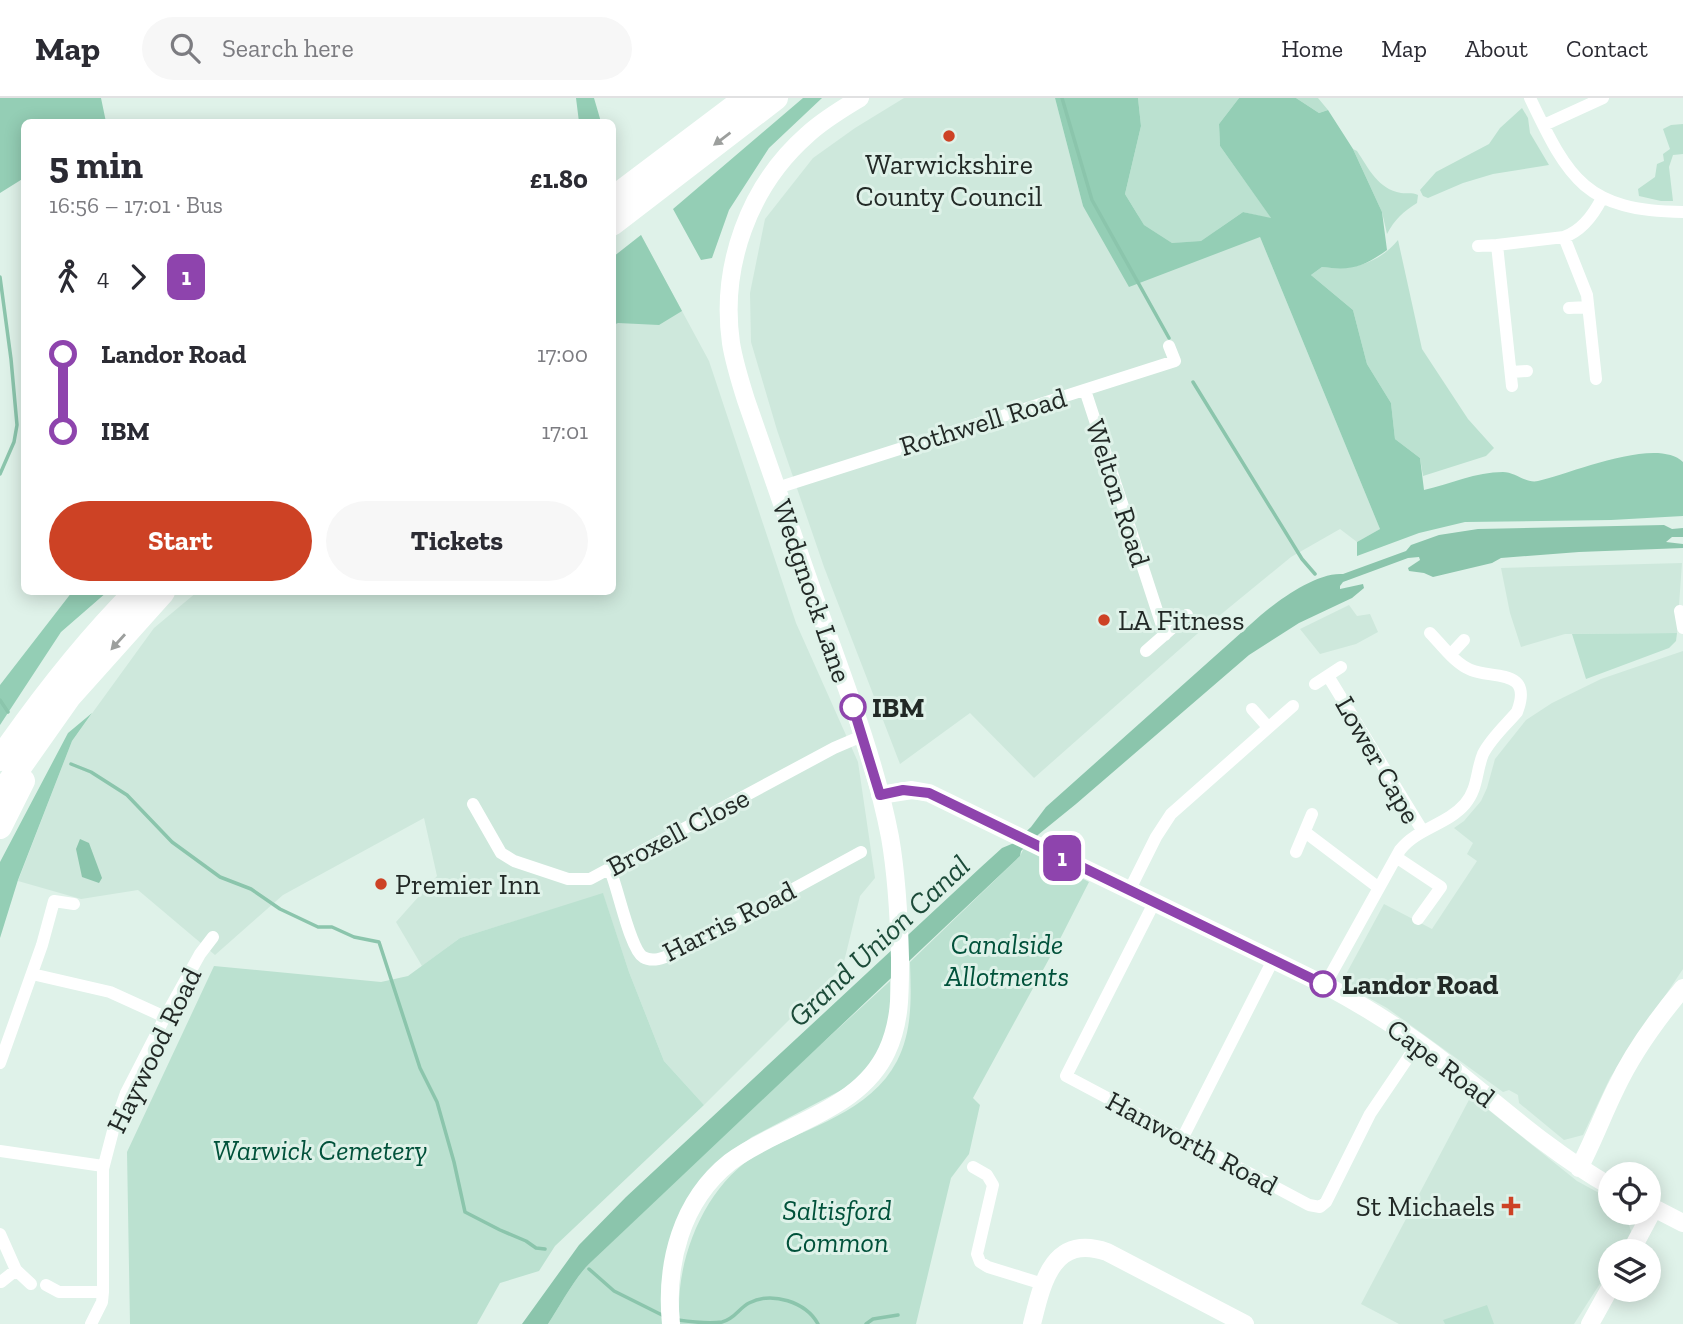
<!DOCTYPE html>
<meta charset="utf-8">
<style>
:root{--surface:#fff;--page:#f7f7f7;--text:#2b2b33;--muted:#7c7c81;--line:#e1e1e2;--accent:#cd4225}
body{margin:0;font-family:"Zilla Slab",serif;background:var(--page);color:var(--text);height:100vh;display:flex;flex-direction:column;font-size:26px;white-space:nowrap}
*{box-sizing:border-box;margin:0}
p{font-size:23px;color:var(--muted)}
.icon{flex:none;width:38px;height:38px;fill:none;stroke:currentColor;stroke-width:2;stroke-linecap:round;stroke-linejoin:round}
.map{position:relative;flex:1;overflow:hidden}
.sheet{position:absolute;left:21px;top:21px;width:595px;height:476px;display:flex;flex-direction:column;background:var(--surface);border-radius:10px;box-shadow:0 4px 18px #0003}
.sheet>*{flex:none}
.badge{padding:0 14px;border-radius:10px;font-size:24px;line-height:46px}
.controls{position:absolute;left:1598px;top:1064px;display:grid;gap:14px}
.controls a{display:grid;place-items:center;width:63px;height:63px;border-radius:50%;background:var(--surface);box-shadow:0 4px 18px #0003;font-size:35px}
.map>.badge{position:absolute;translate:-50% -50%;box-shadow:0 0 0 4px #fff}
.legs{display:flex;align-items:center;gap:10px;height:77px;padding:0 28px;font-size:23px}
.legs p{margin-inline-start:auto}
.overview{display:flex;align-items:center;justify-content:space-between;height:119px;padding:0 28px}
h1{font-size:38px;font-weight:800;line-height:52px}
.action{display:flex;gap:14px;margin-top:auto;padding:14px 28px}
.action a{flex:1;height:80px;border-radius:42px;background:var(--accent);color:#fff;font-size:28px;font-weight:800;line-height:80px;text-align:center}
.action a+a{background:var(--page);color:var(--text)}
ul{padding:0 28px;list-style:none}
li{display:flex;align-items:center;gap:24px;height:77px;font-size:26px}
li i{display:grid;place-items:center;width:10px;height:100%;margin:0 9px;background:currentColor}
li i::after{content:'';width:18px;height:18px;margin:-9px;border:5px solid;border-radius:50%;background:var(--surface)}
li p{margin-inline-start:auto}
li:first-child i{background:linear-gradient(#0000 50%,currentColor 0)}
li:last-child i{background:linear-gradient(currentColor 50%,#0000 0)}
header{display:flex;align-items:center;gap:42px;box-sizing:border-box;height:98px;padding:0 35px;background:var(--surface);border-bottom:2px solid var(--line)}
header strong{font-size:33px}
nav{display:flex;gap:38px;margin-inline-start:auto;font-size:24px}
.search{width:490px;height:63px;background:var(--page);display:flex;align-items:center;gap:18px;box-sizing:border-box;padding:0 24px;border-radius:38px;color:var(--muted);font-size:26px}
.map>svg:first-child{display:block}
.built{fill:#cee8dc}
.green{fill:#bbe1d0}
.forest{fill:#94ceb5}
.water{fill:#8bc5ac}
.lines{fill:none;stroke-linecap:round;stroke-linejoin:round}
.stream{stroke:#8bc5ac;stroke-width:3.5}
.street{stroke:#fff;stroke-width:12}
.secondary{stroke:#fff;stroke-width:18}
.highway{stroke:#fff;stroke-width:24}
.oneway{fill:#9c9f9d}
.line-1-casing{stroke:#fff;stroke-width:16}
.line-1{stroke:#8e44ad;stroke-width:10}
.poi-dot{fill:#cd4225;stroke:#dff2e9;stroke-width:2.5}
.stop-1-dot{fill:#fff;stroke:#8e44ad;stroke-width:3.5}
.labels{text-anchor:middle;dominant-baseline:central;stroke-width:6;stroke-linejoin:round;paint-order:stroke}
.poi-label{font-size:28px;fill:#222926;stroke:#dff2e9;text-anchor:start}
.street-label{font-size:28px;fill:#222926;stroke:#dff2e9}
.stop-label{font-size:28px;font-weight:bold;fill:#222926;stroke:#dff2e9;text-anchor:start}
.park-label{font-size:28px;font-style:italic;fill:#00513a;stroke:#dff2e9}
.water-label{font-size:30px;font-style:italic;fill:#1c4b39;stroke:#dff2e9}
</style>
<header>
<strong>Map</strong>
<div class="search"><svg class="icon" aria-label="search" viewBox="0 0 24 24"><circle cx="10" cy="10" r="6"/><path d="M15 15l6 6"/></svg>Search here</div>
<nav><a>Home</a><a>Map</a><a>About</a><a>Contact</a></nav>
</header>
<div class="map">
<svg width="1683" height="1226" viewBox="0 0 1683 1226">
<rect width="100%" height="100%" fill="#dff2e9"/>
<path class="built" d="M904,0H1055L1083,108L1260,139L1380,431L1357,444L1340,431L1291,459L1197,536L1034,680L970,615L900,666L824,469L777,332L751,244L750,195L765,121L813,60L855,30Z
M641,137L709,263L796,525L858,664L875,780L860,798L843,868L704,1007L664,963L629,874L603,796L460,840L422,868L396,824L437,778L424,720L283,797L215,857L138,792L81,801L18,783L72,643L154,530L197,494H612L613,159Z
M1682,465L1677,535L1565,536L1521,549L1510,515L1501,470Z
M1349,507L1357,518L1370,516L1378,534L1356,546L1320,556L1300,531Z
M1683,553V871L1610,980L1583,1037L1564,1042L1519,1005L1518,997L1509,992L1503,994L1387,910L1351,890L1345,878L1384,806L1432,831L1477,763L1467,756L1473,745L1454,730L1464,723L1481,703L1487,690L1495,661L1526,622L1552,605L1601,581Z
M1471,998L1577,1083L1610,1101V1115H1625L1632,1136L1620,1153H1610V1170L1574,1226H1399L1361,1206Z"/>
<path class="green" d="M1138,0H1239L1219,26L1220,48L1272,121L1243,114L1201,143L1172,145L1144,127L1125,96L1141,28Z
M1296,0H1318L1328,12L1319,15Z
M1522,10L1528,20L1530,35L1549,67L1493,76L1463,85L1428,100L1423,98L1420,92L1436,74L1489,46L1500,30Z
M1683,26V56L1673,57L1669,69L1673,103H1661L1639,98L1638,91L1655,79L1657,66L1664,63L1663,56L1670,51L1663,31L1671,27Z
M1353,51L1357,53C1369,71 1378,91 1401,95C1408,96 1411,94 1418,97L1417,105C1403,114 1395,121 1387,136L1382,114Z
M1398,142L1422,251L1468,321L1494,350L1486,358L1423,378L1420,360L1395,341L1391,305L1367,266L1353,212L1311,177L1322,169C1351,173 1378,166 1398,142Z
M1677,535L1676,543L1669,550L1586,581L1572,536Z
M1024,750L1089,784L1061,839L973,1000L980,1007L969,1056L951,1080L916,1226H680C673,1166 704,1087 758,1056C805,1030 870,1015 897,963C913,932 911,898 910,864L1020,758Z
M603,795L629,874L664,963L704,1007L555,1148L539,1173L500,1185L477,1226H130L127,1054L214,868L381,884L408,878L460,840Z
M890,883V911L887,931L873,968L851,987L752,1039L732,1053L693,1096L666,1226H548C560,1208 574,1181 589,1166L745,1016Z
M1487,1207L1494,1226H1445L1443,1222Z"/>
<path class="forest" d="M0,0H101L106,24H24V80L0,95Z
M576,0H594L601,24H579Z
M803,0H822L769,50L729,112L712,160L701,162L673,111Z
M1055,0H1138L1141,28L1125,96L1144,127L1172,145L1201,143L1243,114L1271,120L1220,48L1219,26L1239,0H1296L1319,15L1328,12L1353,51L1382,114L1387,152C1363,169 1352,173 1322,169L1311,177L1353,212L1367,266L1391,305L1395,341L1420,360L1424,392C1450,386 1476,374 1503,374C1515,374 1527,386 1538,383C1570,376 1656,338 1683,364V418L1611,422L1465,424L1419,435L1357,458V444L1380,431L1260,139L1129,189L1083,108Z
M641,137L682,213L659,227L618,225L613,227V159Z
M72,494H107L61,534L0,627V587Z
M92,615L72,643L18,782L0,840V764L68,635Z"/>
<path class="water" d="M1664,427L1672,431L1683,430V439H1672L1666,444L1683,446V450L1579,454L1501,460L1492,465L1433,479L1424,475L1409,473L1408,470L1420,462L1419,459L1408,460L1343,484L1340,488V491L1363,486L1364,490L1352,500L1299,525L1249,557L1076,706L1039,736L1021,753L1020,758L589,1166C574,1181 560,1208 548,1226H522L579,1147L626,1099L980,770L1002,750L1014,745L1031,729L1046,709L1261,517C1280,501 1317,474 1343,476L1406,453L1411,447L1439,437L1478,431Z
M80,741L89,745L102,780L99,785L82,779L76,751Z"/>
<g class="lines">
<path class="stream" d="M1062,0L1092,102L1169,240
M0,179L11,261L17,327L14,344L0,376
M1193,284L1302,461L1315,476
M0,602L8,614
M71,666L91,674L127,697L172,744L220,779L251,791L280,811L318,829H332L354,839L379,844L420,970L437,1004L454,1064L465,1114L500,1132L526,1143L536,1150L545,1151
M589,1171L614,1193L664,1218
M678,1222C692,1224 708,1226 722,1224C735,1221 739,1210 749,1205C772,1193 806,1204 818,1226
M866,1226L873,1221L898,1217"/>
<path class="street" d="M1530,0C1569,82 1586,113 1683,114
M1544,27L1603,0
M1564,139L1587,197L1596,281
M1478,148L1497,147
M1569,210L1588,209
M1511,274L1527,273
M1512,288L1497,147L1564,139C1581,133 1594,116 1602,100
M1085,292L1165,537
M777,390L1175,263L1169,248
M1680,513L1683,530
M1146,553L1187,517
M1451,556L1464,542
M1328,578L1422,732
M1315,586L1341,569
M1252,611L1268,629
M473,706L501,755L514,763L568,781H590L834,650L862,638
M1305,734L1379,790
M1296,754L1312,716
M1396,759L1441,789L1418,821
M610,772C618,790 630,851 643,859C655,866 669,857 680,853L861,754
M1129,793L1156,739L1171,716L1293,608
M1154,805L1066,978L1309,1107L1320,1109L1326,1104L1370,1016L1418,945
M32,876L110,894L165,919
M1325,887L1400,752C1417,730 1447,727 1465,706C1478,691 1476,673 1483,656C1491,640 1506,627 1517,614C1534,570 1492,581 1471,572C1455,566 1441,546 1430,535
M0,965L42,847L54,803L74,806
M1182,1041L1273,862
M0,1053L103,1068
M973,1069L987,1077L993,1087L977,1156L980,1164L988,1169L1043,1186
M0,1136L16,1172L31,1186
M1,1184L16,1172
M46,1187L59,1194H103
M91,1226L102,1204L103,1194V1071L114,1029L126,995L165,919L200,856L213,839"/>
<path class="secondary" d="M880,697L912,692L929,695L1325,887C1368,910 1409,936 1447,966C1500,1008 1550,1054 1610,1088
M1579,1070C1593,1044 1603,1016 1616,990C1633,954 1657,921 1683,890
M1648,1107L1683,1125
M1631,1153L1654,1110
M671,1226C665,1166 681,1103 730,1064C751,1048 776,1038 799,1026C834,1009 870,990 887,953C901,923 900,892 900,860C899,819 897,779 890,739C875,661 845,586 819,512C794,442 771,372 746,302C740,283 734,264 731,245C720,168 749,88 807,37C823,22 842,11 860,0
M1032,1226C1042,1186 1052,1135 1107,1154L1245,1226
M1590,1226L1610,1190"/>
<path class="highway" d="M612,101L746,0
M612,126L776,0
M0,661C41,602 85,545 136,494
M0,697L69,599L163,494
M0,729L23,683"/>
</g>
<defs><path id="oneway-solid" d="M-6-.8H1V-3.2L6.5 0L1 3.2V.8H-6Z" transform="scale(1.75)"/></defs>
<g class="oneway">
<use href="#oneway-solid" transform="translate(722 41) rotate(143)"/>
<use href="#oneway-solid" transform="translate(118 544) rotate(132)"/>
</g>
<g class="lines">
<defs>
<path id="line-1" d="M853,609L880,697L903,692L929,695L1323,886"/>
</defs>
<use href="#line-1" class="line-1-casing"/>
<use href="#line-1" class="line-1"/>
</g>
<g class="poi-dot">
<circle cx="949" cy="38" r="7"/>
<circle cx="1104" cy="522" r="7"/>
<circle cx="381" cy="786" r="7"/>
<path d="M1507.5 1097.5h7v7h7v7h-7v7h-7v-7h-7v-7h7z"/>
</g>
<g class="stop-1-dot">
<circle cx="853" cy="609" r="12"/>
<circle cx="1323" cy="886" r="12"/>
</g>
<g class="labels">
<g class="poi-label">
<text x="949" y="66" text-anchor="middle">Warwickshire<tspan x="949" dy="32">County Council</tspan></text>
<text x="1118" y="522">LA Fitness</text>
<text x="395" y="786">Premier Inn</text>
<text x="1495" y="1108" text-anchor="end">St Michaels</text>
</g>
<g class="street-label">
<text transform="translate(983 324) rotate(-17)">Rothwell Road</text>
<text transform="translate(1118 395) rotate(72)">Welton Road</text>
<text transform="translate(812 493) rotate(71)">Wedgnock Lane</text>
<text transform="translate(1378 662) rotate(60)">Lower Cape</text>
<text transform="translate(678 734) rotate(-28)">Broxell Close</text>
<text transform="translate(729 823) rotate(-27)">Harris Road</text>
<text transform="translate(154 952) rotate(-64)">Haywood Road</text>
<text transform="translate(1441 965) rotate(37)">Cape Road</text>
<text transform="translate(1192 1045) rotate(28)">Hanworth Road</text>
</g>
<g class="stop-label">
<text x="872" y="609">IBM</text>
<text x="1342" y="886">Landor Road</text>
</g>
<g class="park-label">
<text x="1007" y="846">Canalside<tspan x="1007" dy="32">Allotments</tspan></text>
<text x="320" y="1052">Warwick Cemetery</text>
<text x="837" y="1112">Saltisford<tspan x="837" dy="32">Common</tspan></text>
</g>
<g class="water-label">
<text transform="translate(879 843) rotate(-43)">Grand Union Canal</text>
</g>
</g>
</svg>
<div class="controls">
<a><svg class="icon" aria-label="locate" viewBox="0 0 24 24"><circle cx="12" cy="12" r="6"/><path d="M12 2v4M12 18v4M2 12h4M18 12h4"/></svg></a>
<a><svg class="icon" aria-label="layers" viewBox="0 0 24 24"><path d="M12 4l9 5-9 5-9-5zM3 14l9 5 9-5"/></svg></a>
</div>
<b class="badge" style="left:1062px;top:760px;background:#8e44ad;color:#fff">1</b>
<section class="sheet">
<div class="overview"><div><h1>5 min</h1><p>16:56 – 17:01 · Bus</p></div><b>£1.80</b></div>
<div class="legs"><svg class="icon" aria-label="walk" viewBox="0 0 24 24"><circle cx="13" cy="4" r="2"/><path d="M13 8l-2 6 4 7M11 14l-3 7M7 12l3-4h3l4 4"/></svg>4<svg class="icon" aria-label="forward" viewBox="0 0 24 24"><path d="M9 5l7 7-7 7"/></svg><b class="badge" style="background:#8e44ad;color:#fff">1</b></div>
<ul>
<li><i style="color:#8e44ad"></i><b>Landor Road</b><p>17:00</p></li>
<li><i style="color:#8e44ad"></i><b>IBM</b><p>17:01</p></li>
</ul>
<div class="action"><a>Start</a><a>Tickets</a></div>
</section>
</div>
